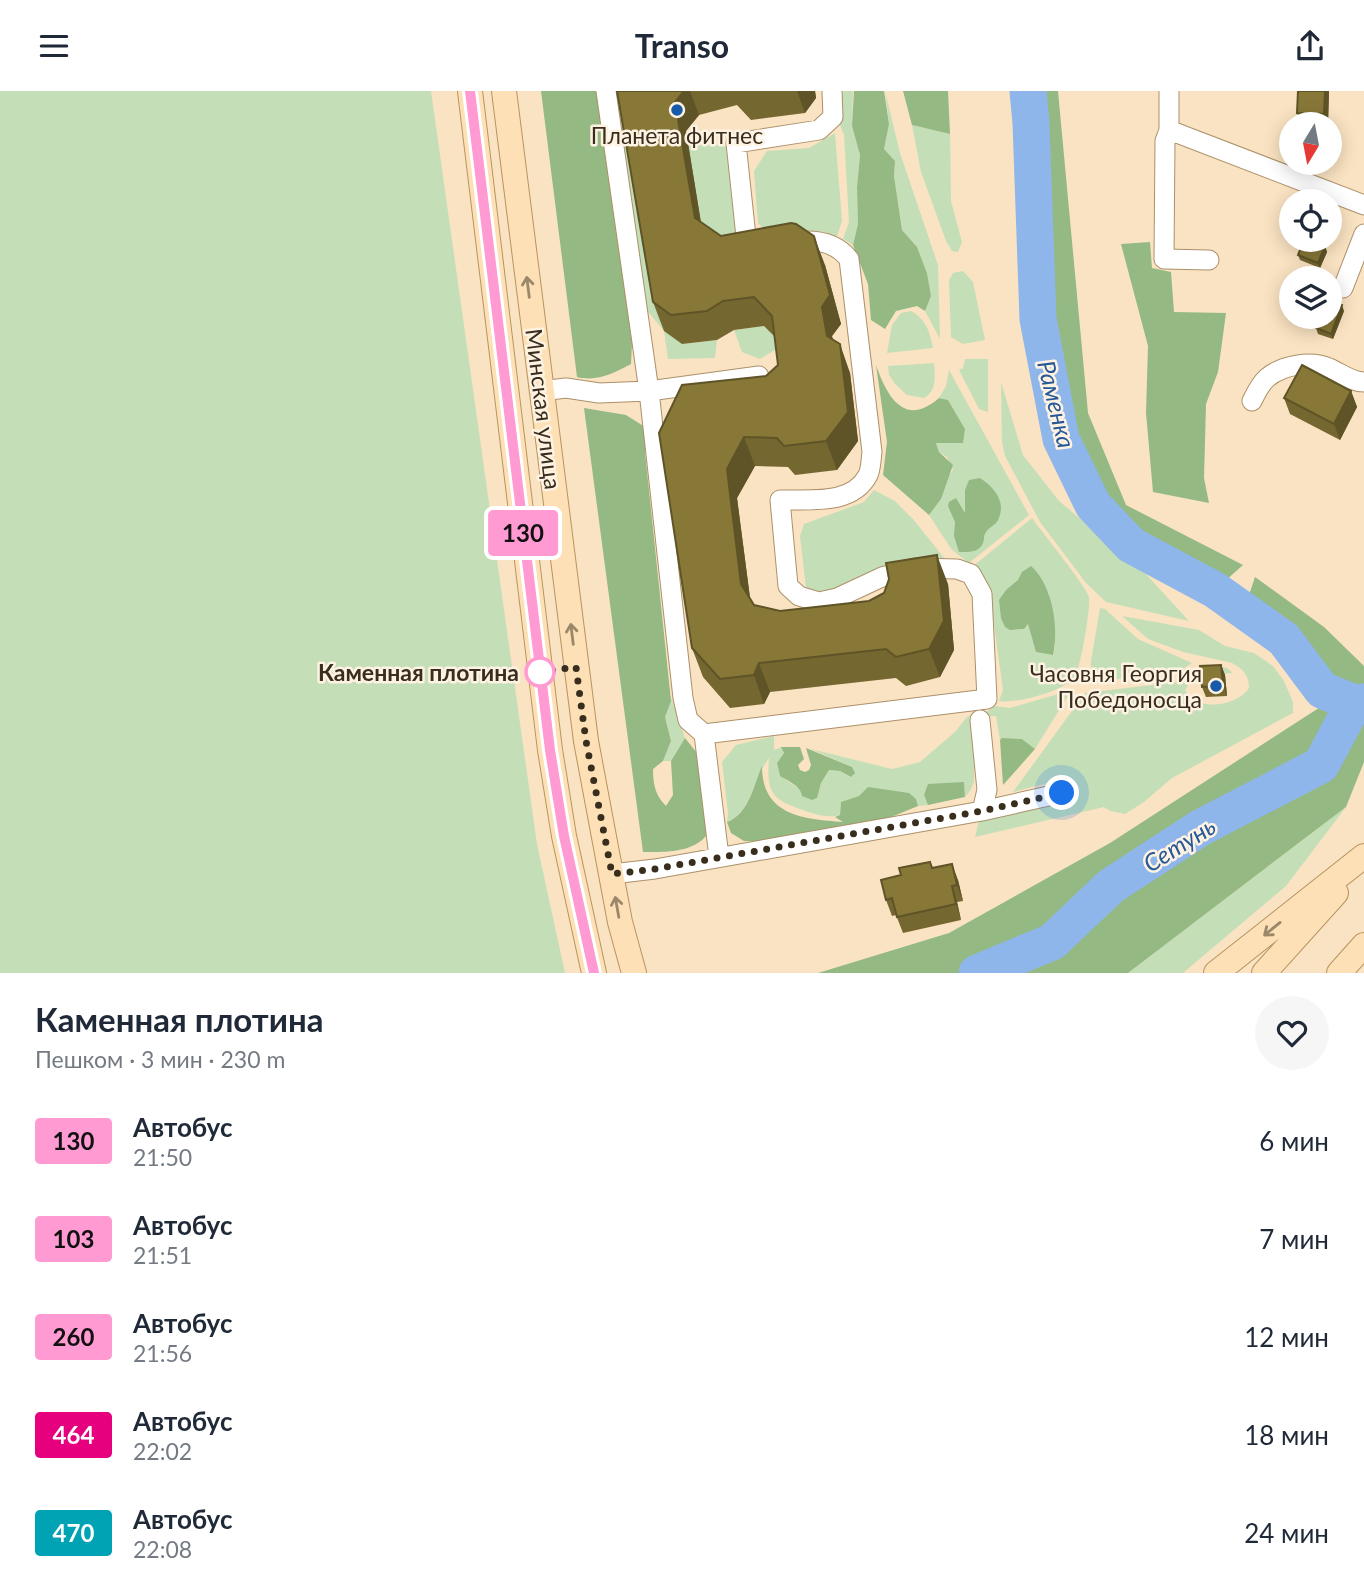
<!DOCTYPE html>
<html lang="ru">
<meta charset="utf-8">
<style>
:root{--surface:#fff;--page:#f6f6f7;--text:#1f2937;--muted:#747a83}
body{margin:0;font-family:Lato,sans-serif;background:var(--page);color:var(--text);height:100vh;display:flex;flex-direction:column;font-size:26px;white-space:nowrap}
*{box-sizing:border-box;margin:0}
p{font-size:23px;color:var(--muted)}
.icon{flex:none;width:38px;height:38px;fill:none;stroke:currentColor;stroke-width:2;stroke-linecap:round;stroke-linejoin:round}
.map{position:relative;height:882px;overflow:hidden}
.panel{display:flex;flex-direction:column;background:var(--surface);flex:1}
.panel>*{flex:none}
.badge{padding:0 14px;border-radius:5px;font-size:24px;line-height:46px}
.needle{width:46px;rotate:190deg}
.fabs{position:absolute;left:1279px;top:21px;display:grid;gap:14px}
.fabs a{display:grid;place-items:center;width:63px;height:63px;border-radius:50%;background:var(--surface);box-shadow:0 4px 18px #0003;font-size:35px}
.you{position:absolute;width:35px;height:35px;margin:-18px;border:5px solid #fff;border-radius:50%;background:#1a73e8;box-shadow:0 0 0 10px #1a73e833}
.map>.badge{position:absolute;translate:-50% -50%;box-shadow:0 0 0 4px #fff}
.round{display:grid;place-items:center;flex:none;width:74px;height:74px;border-radius:37px;background:var(--page)}
.overview{display:flex;align-items:center;justify-content:space-between;height:119px;padding:0 35px}
h1{font-size:33px;font-weight:700;line-height:52px}
ul{padding:0;list-style:none}
li{display:flex;align-items:center;gap:21px;height:98px;padding:0 35px}
li div{flex:1}
li b{display:block;font-size:26px}
li em{font-style:normal}
li .badge{min-width:77px;font-weight:700;text-align:center}
header{display:flex;justify-content:space-between;align-items:center;height:91px;padding:0 35px;background:var(--surface);font-size:32px;font-weight:700}
.map>svg:first-child{display:block}
.green{fill:#c4dfb8;fill-rule:evenodd}
.forest{fill:#94b982}
.lines{fill:none;stroke-linecap:round;stroke-linejoin:round}
.river{stroke:#8fb6ea;stroke-width:37}
.minor-casing{stroke:#ac9069;stroke-width:21}
.major-casing{stroke:#b79460;stroke-width:26}
.minor{stroke:#fff;stroke-width:19}
.major{stroke:#fde0b5;stroke-width:24}
.wall{fill:#756730}
.shaded-wall{fill:#5f5427}
.building{fill:#887838;stroke:#5f5427;stroke-width:2}
.oneway{stroke:#9b876a}
.line-casing{stroke:#fff;stroke-width:16}
.line{stroke:#ff9ad2;stroke-width:10}
.walk{stroke:#392e1e;stroke-width:7;stroke-dasharray:0 12.6}
.poi-dot{fill:#175aaa;stroke:#fef2e2;stroke-width:2.5}
.stop-dot{fill:#fff;stroke:#ff9ad2;stroke-width:3.5}
.labels{text-anchor:middle;dominant-baseline:central;stroke-width:5;stroke-linejoin:round;paint-order:stroke}
.poi-label{font-size:23px;fill:#392e1e;stroke:#fef2e2}
.street-label{font-size:23px;fill:#392e1e;stroke:#fef2e2}
.stop-label{font-size:23px;font-weight:bold;fill:#392e1e;stroke:#fef2e2;text-anchor:end}
.water-label{font-size:24px;font-style:italic;fill:#275897;stroke:#fef2e2}
</style>
<header><svg class="icon" aria-label="menu" viewBox="0 0 24 24"><path d="M4 6h16M4 12h16M4 18h16"/></svg>Transo<svg class="icon" aria-label="share" viewBox="0 0 24 24"><path d="M12 15V3M7 8l5-5 5 5M5 13v7h14v-7"/></svg></header>
<div class="map">
<svg width="1364" height="882" viewBox="0 0 1364 882">
<rect width="100%" height="100%" fill="#fae3c2"/>
<path class="green" d="M0,0H431L537,753L565,882H0Z
M614,0H622L682,253L717,249L715,267L668,268L664,240L644,216Z
M839,0H853L852,35L860,64L857,96L858,133L853,154L843,148L849,131L844,44L839,31Z
M885,0L900,62L938,174L940,248L925,220L931,205L927,182L917,156L902,139L894,85L895,70L884,58L889,32Z
M912,34L950,43L951,110L962,151L958,161L952,160L946,150L921,81Z
M835,42L842,130L836,148C814,135 789,139 765,139L758,132L754,80L767,60L809,57Z
M687,48L728,56L737,145L705,156Z
M963,180L973,191L985,249L963,253L951,246L949,189L953,182Z
M911,220C926,228 930,241 933,257L887,262L892,234L901,222Z
M764,235L783,254L760,268L742,261L734,239Z
M965,268H988V321L979,318L959,279L963,277Z
M934,272C935,285 937,300 924,307L907,304L895,293L889,284L888,275Z
M949,279L1029,424L969,472L952,459L929,424L941,408L946,389L953,379L947,366L939,361L936,352H962L965,338L948,309L939,307L946,295ZM965,399L985,442L983,451L956,438L959,414L965,423Z
M1001,291L1023,364L1059,410L1144,481L1189,530L1106,511L1086,492L1040,431L1005,365L1002,351Z
M874,399L895,410L913,428L945,468L900,469L884,474L869,487L824,504L806,497L800,445L804,433L864,411Z
M1032,427C1042,441 1086,495 1089,506C1091,517 1080,578 1075,586C1065,600 1016,613 999,610L1003,599L989,498L983,485L972,476ZM1019,489L1049,502L1055,555L1053,564L1036,561L1028,532L1024,538L1016,539L1001,527C1000,500 1001,507 1019,489Z
M1100,517L1105,518L1138,548L1192,572L1180,580L1096,591L1091,586V570Z
M1122,525L1199,539L1225,555L1254,562L1273,575L1284,590L1293,611V622L1172,687L1144,711L1125,723L1110,720L1104,716L975,746L980,725L1076,704L1071,686L1013,701L1085,602L1177,591L1213,575L1227,577L1233,582L1205,584L1191,589L1185,599C1195,621 1237,616 1249,597C1249,584 1243,578 1232,572L1183,561L1148,548Z
M1058,603H1069L1035,658L1022,648L1002,647L1000,649L996,625L974,627V691L970,700L965,706L964,692L941,693L924,704L928,714L918,715L916,708L882,699L841,711L840,724C830,727 818,724 808,721C774,709 766,706 769,667C754,686 751,722 727,731L728,722L722,671L736,654L774,645V659L781,656L784,662L777,672L780,685L801,699L819,700L821,692L829,679L840,680L850,686L852,676L811,658L892,678L920,671L955,641L966,627L972,623L985,622L995,615L1010,617Z
M670,604L685,647L671,670H663L671,650L665,626Z
M1346,716L1286,795L1183,882H1128Z"/>
<path class="forest" d="M541,0H596L632,252L631,273C614,282 597,291 577,286Z
M854,0H884L889,33L884,58L895,70L894,85L902,139L917,156L927,182L931,205L925,220L917,215L896,220L885,238L871,229L868,193L853,154L858,133L857,96L860,64L852,35Z
M903,0H948L950,43L912,34Z
M1028,0H1058L1088,322L1126,414L1243,474L1215,499L1131,454L1093,414L1061,348L1038,228L1031,32Z
M1150,151L1152,177L1171,181L1174,221L1226,222L1218,281L1206,313L1204,387L1209,412L1153,401L1146,322L1148,255L1121,153Z
M876,274C887,306 905,337 939,307L948,309L965,338L963,352H936L939,361L953,374L941,408L929,424L883,384L887,351Z
M584,317L626,324L645,336V361L671,610L665,626L671,650L663,670L653,678C653,693 655,704 666,715L673,704L671,670L685,647L697,662L707,744C692,762 666,761 643,761Z
M980,387C994,396 1007,411 998,429C996,434 989,436 986,441C983,446 985,446 983,452C979,462 968,461 959,461L954,445L955,431L948,415L949,411L956,407L965,422V399L969,389Z
M1031,475C1053,495 1059,536 1053,564L1036,561L1028,533L1024,538L1010,539L1005,536L1001,527L999,509L1006,499L1018,489L1022,481Z
M1255,486L1324,536L1364,575V671L1346,716L1128,882H818L949,842L1110,752L1325,613L1240,531Z
M1002,647L1022,648L1035,658L1003,694L1000,649Z
M781,656H800L804,668L798,674L800,679L805,681L809,679L811,674L806,657L852,676L855,682L851,686L840,680L829,679L821,692L817,707L812,709L802,705C801,695 788,690 780,685L777,672L784,662Z
M762,675C762,725 804,728 843,731L835,726L840,724L841,711L859,705L868,696L909,702L916,708L918,715L891,726L773,751L744,750L731,742L727,731C748,724 754,694 762,675Z
M964,691L965,706L928,714L924,704L928,693Z"/>
<g class="lines">
<path class="river" d="M1028,0L1031,32L1038,228L1061,348L1093,414L1131,454L1215,499L1284,548L1322,599L1354,612
M977,882L1052,851L1111,795L1200,737L1321,674L1354,612L1364,611"/>
<defs>
<path id="minor" d="M606,0L649,300L683,607L688,629L704,643L719,766
M1169,0V39L1165,50L1164,168L1209,169
M1169,39L1364,114
M758,154L747,155L736,52L819,39L833,26L832,0
M1343,197L1364,143
M541,300L566,297L599,302L649,300L759,285
M1252,310C1256,302 1260,293 1267,287C1282,274 1311,269 1329,277C1341,282 1351,291 1364,291
M704,643L987,608L982,503L971,483L957,478L915,477L882,486L837,507L819,511L799,505L788,495L780,409C809,408 852,415 868,384C871,378 871,368 872,361L849,168C835,150 814,148 792,151
M982,720L1062,702
M612,783L655,778L982,720L987,699L980,629"/>
<path id="major" d="M470,0L550,659L564,745L594,882
M504,0L586,650L620,831L634,882
M1216,882L1364,765
M1264,882L1336,802
M1339,882L1364,854"/>
</defs>
<use href="#minor" class="minor-casing"/>
<use href="#major" class="major-casing"/>
<use href="#minor" class="minor"/>
<use href="#major" class="major"/>
</g>
<path class="wall" d="M617,0H815L816,7L805,22L751,29L737,14L699,24L686,40L701,132L721,145L825,174L841,233L832,245L833,249L850,282L858,350L837,379L795,384L788,376L755,375L737,407L750,507L754,514L780,520L869,510L948,493L954,559L940,586L906,595L896,587L770,601L764,613L730,617L703,586L692,557L659,342L766,285L778,274L775,246L764,235L734,239L717,249L682,253L664,240L653,211Z
M1298,0H1329L1328,33H1301L1297,22Z
M1325,155L1327,161L1320,177L1300,169L1298,164Z
M1344,220L1333,248L1318,243L1316,237Z
M1351,300L1357,316L1340,349L1290,323L1284,307Z
M1221,574L1225,584L1227,605L1206,606L1202,596Z
M930,771L933,777L958,789L963,810L957,811L961,829L903,842L896,824L892,825L886,809L901,784Z"/>
<path class="shaded-wall" d="M684,0H690L699,24L686,40L705,156L695,127L675,11Z
M797,0H815L816,7L805,22Z
M1325,0H1329L1328,33L1324,23Z
M814,145L825,174L841,233L832,245L837,274L827,245L822,216Z
M1325,155L1327,161L1320,177L1318,172Z
M1342,214L1344,220L1333,248L1331,243Z
M840,253L850,282L858,350L837,379L826,350Z
M1351,300L1357,316L1340,349L1334,333Z
M744,346L755,375L737,407L752,522L741,493L727,378Z
M937,464L948,493L954,559L940,586L929,558Z
M759,572L770,601L764,613L754,584Z
M1221,574L1225,584L1227,605L1223,594Z
M952,773L958,789L963,810L957,794Z
M952,795L957,811L961,829L956,813Z"/>
<path class="building" d="M617,0H684L675,11L695,127L721,145L791,132L796,133L814,145L830,204L822,216L827,245L840,253L848,321L826,350L784,355L777,347L744,346L727,378L741,493L754,514L780,520L869,510L884,502L889,488L886,472L937,464L944,530L929,558L896,566L886,558L759,572L754,584L720,588L692,557L659,342L682,294L766,285L778,274L772,225L754,206L723,210L707,220L671,224L653,211Z
M1298,0H1325L1324,23L1297,22Z
M1304,149H1307L1325,155L1318,172L1298,164Z
M1330,210L1342,214L1331,243L1316,237L1321,226H1330Z
M1302,274L1351,300L1334,333L1284,307Z
M1221,574L1223,594L1202,596L1200,575Z
M930,771L932,777L952,773L957,794L952,795L956,813L897,826L892,807L886,809L881,789L901,784L899,777Z"/>
<defs><path id="oneway-shaft" d="M-6 0H5M1.5-3L5.5 0L1.5 3" fill="none" stroke-width="1.6" stroke-linecap="round" stroke-linejoin="round" transform="scale(1.75)"/></defs>
<g class="oneway">
<use href="#oneway-shaft" transform="translate(528 196) rotate(-97)"/>
<use href="#oneway-shaft" transform="translate(572 543) rotate(-97)"/>
<use href="#oneway-shaft" transform="translate(617 816) rotate(-100)"/>
<use href="#oneway-shaft" transform="translate(1272 838) rotate(141)"/>
</g>
<g class="lines">
<defs>
<path id="line" d="M470,0L550,659L564,745L594,882"/>
</defs>
<use href="#line" class="line-casing"/>
<use href="#line" class="line"/>
<path class="walk" d="M540,581L576,576L586,650L612,783L655,778L982,720L1062,702"/>
</g>
<g class="poi-dot">
<circle cx="677" cy="19" r="7"/>
<circle cx="1216" cy="595" r="7"/>
</g>
<circle class="stop-dot" cx="540" cy="581" r="14"/>
<g class="labels">
<g class="poi-label">
<text x="677" y="44">Планета фитнес</text>
<text x="1202" y="582" text-anchor="end">Часовня Георгия<tspan x="1202" dy="26">Победоносца</tspan></text>
</g>
<g class="street-label">
<text transform="translate(544 318) rotate(83)">Минская улица</text>
</g>
<g class="stop-label">
<text x="519" y="581">Каменная плотина</text>
</g>
<g class="water-label">
<text transform="translate(1057 313) rotate(76)">Раменка</text>
<text transform="translate(1179 753) rotate(-32)">Сетунь</text>
</g>
</g>
</svg>
<div class="fabs">
<a><svg class="needle" viewBox="-14 -14 28 28"><path d="M0-13l5 13h-10z" fill="#e53935"/><path d="M0 13l5-13h-10z" fill="#747a83"/></svg></a>
<a><svg class="icon" aria-label="locate" viewBox="0 0 24 24"><circle cx="12" cy="12" r="6"/><path d="M12 2v4M12 18v4M2 12h4M18 12h4"/></svg></a>
<a><svg class="icon" aria-label="layers" viewBox="0 0 24 24"><path d="M12 4l9 5-9 5-9-5zM3 14l9 5 9-5"/></svg></a>
</div>
<div class="you" style="left:1062px;top:702px"></div>
<b class="badge" style="left:523px;top:442px;background:#ff9ad2;color:#111">130</b>
</div>
<section class="panel">
<div class="overview"><div><h1>Каменная плотина</h1><p>Пешком · 3 мин · 230 m</p></div><a class="round"><svg class="icon" aria-label="heart" viewBox="0 0 24 24"><path d="M12 20l-8-8c-3-5 5-10 8-4 3-6 11-1 8 4z"/></svg></a></div>
<ul>
<li><span class="badge" style="background:#ff9ad2;color:#111">130</span><div><b>Автобус</b><p>21:50</p></div><em>6 мин</em></li>
<li><span class="badge" style="background:#ff9ad2;color:#111">103</span><div><b>Автобус</b><p>21:51</p></div><em>7 мин</em></li>
<li><span class="badge" style="background:#ff9ad2;color:#111">260</span><div><b>Автобус</b><p>21:56</p></div><em>12 мин</em></li>
<li><span class="badge" style="background:#e6007e;color:#fff">464</span><div><b>Автобус</b><p>22:02</p></div><em>18 мин</em></li>
<li><span class="badge" style="background:#00a3b4;color:#fff">470</span><div><b>Автобус</b><p>22:08</p></div><em>24 мин</em></li>
</ul>
</section>
